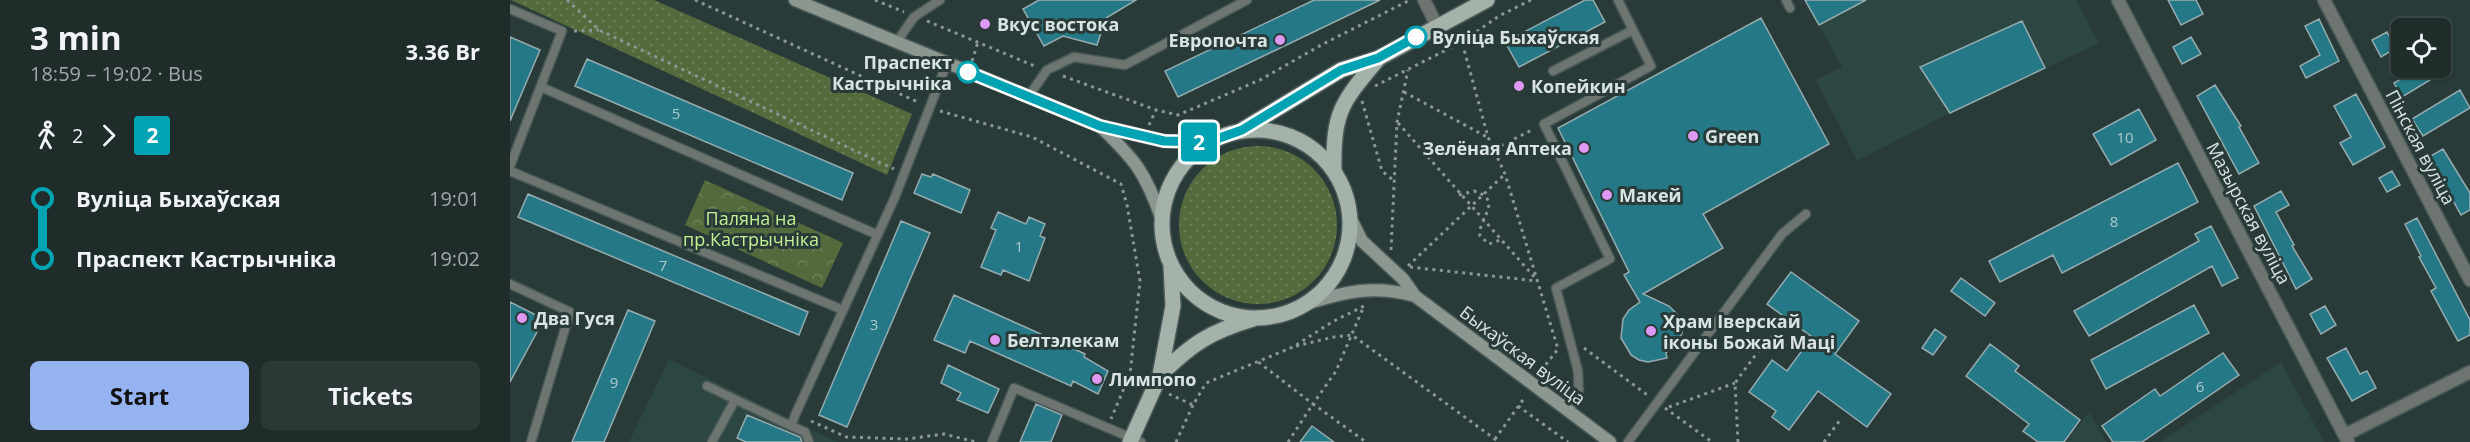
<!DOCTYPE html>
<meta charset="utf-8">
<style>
:root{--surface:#1f2c2a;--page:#2c3836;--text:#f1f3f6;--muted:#a1a7a8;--line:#3c4847;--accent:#95b2f1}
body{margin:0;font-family:"Open Sans",sans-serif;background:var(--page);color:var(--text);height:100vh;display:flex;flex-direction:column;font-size:22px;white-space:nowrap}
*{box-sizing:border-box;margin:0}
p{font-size:20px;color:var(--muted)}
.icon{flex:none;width:33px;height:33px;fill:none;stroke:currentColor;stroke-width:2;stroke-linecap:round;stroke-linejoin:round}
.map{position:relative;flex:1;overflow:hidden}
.panel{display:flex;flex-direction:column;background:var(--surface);width:510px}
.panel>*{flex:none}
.badge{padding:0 12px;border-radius:4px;font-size:21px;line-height:39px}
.fabs{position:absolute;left:1881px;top:18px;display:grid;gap:12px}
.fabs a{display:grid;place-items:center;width:60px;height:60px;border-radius:9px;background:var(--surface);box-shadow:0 2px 4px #0004,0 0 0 2px var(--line);font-size:30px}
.map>.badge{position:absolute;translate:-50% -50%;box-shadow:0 0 0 3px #fff}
.legs{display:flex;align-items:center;gap:9px;height:66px;padding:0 30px;font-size:20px}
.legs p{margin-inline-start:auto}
.head{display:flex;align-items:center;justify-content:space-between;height:102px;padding:0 30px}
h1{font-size:33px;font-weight:700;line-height:45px}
.button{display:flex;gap:12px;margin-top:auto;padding:12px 30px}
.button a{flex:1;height:69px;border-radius:9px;background:var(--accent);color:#111;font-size:24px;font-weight:700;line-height:69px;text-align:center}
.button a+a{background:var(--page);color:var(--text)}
ul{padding:0 30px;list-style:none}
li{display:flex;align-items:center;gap:21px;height:60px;font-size:22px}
li i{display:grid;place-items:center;width:9px;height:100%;margin:0 8px;background:currentColor}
li i::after{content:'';width:15px;height:15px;margin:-8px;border:4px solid;border-radius:50%;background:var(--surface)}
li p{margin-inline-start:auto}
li:first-child i{background:linear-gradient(#0000 50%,currentColor 0)}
li:last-child i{background:linear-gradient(currentColor 50%,#0000 0)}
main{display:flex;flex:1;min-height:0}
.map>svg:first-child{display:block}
.built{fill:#2c4642}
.grass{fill:url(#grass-dots)}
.park{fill:url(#park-crowns)}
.building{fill:#257987;stroke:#96abaf;stroke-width:1.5}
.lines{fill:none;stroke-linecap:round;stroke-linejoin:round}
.lane-casing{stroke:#495957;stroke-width:11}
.street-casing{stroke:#495957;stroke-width:15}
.secondary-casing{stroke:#495957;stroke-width:15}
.primary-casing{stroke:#495957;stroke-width:18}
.path{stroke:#8a9895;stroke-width:3;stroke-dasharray:3 4.5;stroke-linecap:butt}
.lane{stroke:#6e7570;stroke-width:8}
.street{stroke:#6e7570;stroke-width:12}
.secondary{stroke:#8c9790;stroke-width:12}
.primary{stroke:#a4b2a9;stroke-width:15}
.line-1-casing{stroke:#fff;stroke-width:14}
.line-1{stroke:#00a3b4;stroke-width:9}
.poi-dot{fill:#dd99f3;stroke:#293b38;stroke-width:2}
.stop-1-dot{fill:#fff;stroke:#00a3b4;stroke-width:3}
.labels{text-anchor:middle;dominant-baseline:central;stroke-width:6;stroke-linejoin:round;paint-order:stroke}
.number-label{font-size:15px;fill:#acc9cb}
.poi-label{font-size:18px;font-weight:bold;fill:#d9e4e2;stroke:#293b38;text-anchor:start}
.stop-label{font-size:18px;font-weight:bold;fill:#d9e4e2;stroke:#293b38;text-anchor:start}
.street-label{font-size:18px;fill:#d9e4e2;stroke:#293b38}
.park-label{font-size:18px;fill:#c0f093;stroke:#293b38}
</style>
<main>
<section class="panel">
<div class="head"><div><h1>3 min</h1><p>18:59 – 19:02 · Bus</p></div><b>3.36 Br</b></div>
<div class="legs"><svg class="icon" aria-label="walk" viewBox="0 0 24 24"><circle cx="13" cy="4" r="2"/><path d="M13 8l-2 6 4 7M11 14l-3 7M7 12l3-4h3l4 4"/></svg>2<svg class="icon" aria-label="forward" viewBox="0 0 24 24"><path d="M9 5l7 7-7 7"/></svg><b class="badge" style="background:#00a3b4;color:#fff">2</b></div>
<ul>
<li><i style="color:#00a3b4"></i><b>Вуліца Быхаўская</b><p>19:01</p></li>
<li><i style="color:#00a3b4"></i><b>Праспект Кастрычніка</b><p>19:02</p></li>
</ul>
<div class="button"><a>Start</a><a>Tickets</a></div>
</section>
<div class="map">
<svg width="1960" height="442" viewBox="0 0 1960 442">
<defs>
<pattern id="grass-dots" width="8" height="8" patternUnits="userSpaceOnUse" patternTransform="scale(1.5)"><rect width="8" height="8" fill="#536b3c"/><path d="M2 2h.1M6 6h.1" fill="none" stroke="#6b8058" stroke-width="1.8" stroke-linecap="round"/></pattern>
<pattern id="park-crowns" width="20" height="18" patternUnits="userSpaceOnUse" patternTransform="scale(1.5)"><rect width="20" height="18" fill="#536b3c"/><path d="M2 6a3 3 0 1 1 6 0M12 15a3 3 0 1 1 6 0" fill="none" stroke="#6b8058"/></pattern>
</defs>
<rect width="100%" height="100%" fill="#293b38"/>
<path class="built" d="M1295,0H1566L1589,43L1440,113L1347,161L1306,80L1332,67Z
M159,359L327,442H119Z
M1771,362L1814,442H1650Z
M1579,412L1596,442H1556Z"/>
<path class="grass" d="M1,0H144L402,114L377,175Z
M669 225a79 79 0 1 1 158 0a79 79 0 1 1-158 0Z"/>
<path class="park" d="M195,180L333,243L312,288L175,225Z"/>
<path class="building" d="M529,0H626L596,18L587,45L553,36L534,46L513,9Z
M804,0H870L668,97L655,71Z
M1075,0H1083L1095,22L1009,67L995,42Z
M1295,0H1356L1309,25Z
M1658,0H1686L1693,14L1671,25Z
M1251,18L1319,144L1193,214L1213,248L1133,294L1159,306L1166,313L1171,323L1172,334L1156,353L1157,358L1138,362L1129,360L1121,355L1111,338L1113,319L1119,310L1130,302L1114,275L1119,272L1048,128Z
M1809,19L1829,61L1796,78L1790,66L1810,55L1795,26Z
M1512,21L1535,68L1440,113L1410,67Z
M1877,32L1886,48L1871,57L1862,40Z
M0,37L30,50L0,121Z
M1681,37L1691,54L1672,64L1663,47Z
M77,59L343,173L332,200L65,86Z
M1910,68H1912L1920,80L1892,97L1884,83Z
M1705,85L1731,126L1729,127L1749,163L1729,174L1687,96Z
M1950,90L1960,108L1913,136L1902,119Z
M1846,94L1875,147L1843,165L1830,143L1841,137L1824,106Z
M1629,109L1646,140L1601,165L1583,134Z
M1933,149L1960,193V210L1951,215L1919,157Z
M1668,163L1688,202L1552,273L1543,255L1490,282L1479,261Z
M1882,171L1890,185L1877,192L1869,178Z
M412,174L421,177L423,174L460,190L451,213L404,193Z
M1771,191L1779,205L1766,212L1784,245L1782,246L1802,279L1786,289L1744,206Z
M18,194L298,312L289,335L8,217Z
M488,212L516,224L519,217L535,224L530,236L535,238L519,281L493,270L491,275L471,267L486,230L481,228Z
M1907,218L1960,320V335L1948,341L1921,291L1926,288L1909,257L1911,256L1895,224Z
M391,221L420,233L337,427L309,415Z
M1701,226L1728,278L1712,286L1702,266L1579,336L1564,311L1689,241L1685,234Z
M1281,272L1349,321L1325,354L1381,394L1357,427L1308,391L1279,430L1262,417L1266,411L1239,392L1262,360L1277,371L1302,337L1257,304Z
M1451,278L1485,303L1475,316L1441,291Z
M444,295L575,354L574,357L598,371L588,394L563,381L561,386L460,341L455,353L424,340Z
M0,302L34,319L0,382Z
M1684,305L1699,333L1596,389L1581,360Z
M1815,306L1826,325L1811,334L1800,314Z
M118,310L145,321L94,442H62Z
M1425,329L1436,337L1423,355L1412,348Z
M1480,344L1509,366L1505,371L1570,420L1554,442H1528L1513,431L1519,424L1456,376Z
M1836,348L1850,374L1857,371L1866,388L1842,401L1817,358Z
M1713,353L1729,375L1632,442H1603L1592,426L1645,389L1650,396Z
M438,365L489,389L478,413L447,400L451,393L431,383Z
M526,404L552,415L541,442H510Z
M237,415L290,437L292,442H236L227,438Z
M802,426L824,442H790Z"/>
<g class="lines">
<defs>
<path id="lane" d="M1276,0L1280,8
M0,9L52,31L0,166
M386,43L404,17L430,0
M1043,71L1123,30L1108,0
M31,87L368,235
M518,97L537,70L564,57L615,65L737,0
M0,171L333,310
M0,284L60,312L21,442
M197,386L281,426
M1058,411L1069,396L1068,371L1046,288L1100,259L1034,124L1141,66L1123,30
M202,442L225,400
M299,442L295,432L281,426L286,413L385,197L437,63
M482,442L504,388L631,442
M1118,442L1272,234L1296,214"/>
<path id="street" d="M914,0L927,26
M1608,0L1838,442
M1814,0L1960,280
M1835,435L1960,372"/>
<path id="secondary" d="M285,0L590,126L654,141L698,142
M591,127C625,160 635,172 651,217
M840,217L852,241L893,279L905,296L1100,442
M796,304C836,291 864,285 905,296"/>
<path id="primary" d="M732,130L831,70L869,58L977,0
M652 224a94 94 0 1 1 188 0a94 94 0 1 1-188 0Z
M824,171C823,112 831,103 868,59
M650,375C682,344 699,332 743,319
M620,442L650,375L663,306L661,266"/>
</defs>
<use href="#lane" class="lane-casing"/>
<use href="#street" class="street-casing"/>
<use href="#secondary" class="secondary-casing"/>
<use href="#primary" class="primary-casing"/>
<path class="path" d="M57,0L89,30L384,169
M185,0L410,103
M365,0L394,12
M1021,0L989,16L952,42L978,137L995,174L1048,349L1034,367
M417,21L527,67
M64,31L89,30
M462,61L468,42
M553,76L646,110L668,115L750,80L813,44L900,0
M865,86L952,42
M894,92L977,137
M852,101L872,171L883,180
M430,111L522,137L611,184L617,205L630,281L620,374L601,419
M888,123L1027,280
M639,125L646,110
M984,149L1024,129
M949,195L964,191C995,200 967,220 970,236L979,244L990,240
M881,250L887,122L898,70
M898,266L995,174
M900,267L1027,281
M786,346L824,337L842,335L989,442
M1074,348L1140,397
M620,374L631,380
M659,394L683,405L696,383L783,347L822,322L854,306L826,371L803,404L747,361
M1008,406L1058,442
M1159,407L1225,383
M1155,408L1202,442
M301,421L336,437L397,439L434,434L466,442
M985,439L1015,397
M666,442L683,405
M778,442L803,404L856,442
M1228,442L1225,383L1260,335L1280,349
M1314,442L1330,420"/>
<use href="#lane" class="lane"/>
<use href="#street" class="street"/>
<use href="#secondary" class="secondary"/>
<use href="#primary" class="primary"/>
</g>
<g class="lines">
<defs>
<path id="line-1" d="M458,72L590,126L654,141L698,142L732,130L831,70L868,58L906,37"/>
</defs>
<use href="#line-1" class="line-1-casing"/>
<use href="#line-1" class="line-1"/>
</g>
<g class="poi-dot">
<circle cx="475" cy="24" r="6"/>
<circle cx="770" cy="40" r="6"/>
<circle cx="1009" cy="86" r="6"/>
<circle cx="1183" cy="136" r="6"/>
<circle cx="1074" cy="148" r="6"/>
<circle cx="1097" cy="195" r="6"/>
<circle cx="12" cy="318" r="6"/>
<circle cx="1141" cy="331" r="6"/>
<circle cx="485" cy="340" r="6"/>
<circle cx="587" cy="379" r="6"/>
</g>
<g class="stop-1-dot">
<circle cx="906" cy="37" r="10"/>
<circle cx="458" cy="72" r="10"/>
</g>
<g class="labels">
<g class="number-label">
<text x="166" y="113">5</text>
<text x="1615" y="137">10</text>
<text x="1604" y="221">8</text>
<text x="509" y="246">1</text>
<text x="153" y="265">7</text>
<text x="364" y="324">3</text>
<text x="104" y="382">9</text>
<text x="1690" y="386">6</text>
</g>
<g class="poi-label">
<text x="487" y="24">Вкус востока</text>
<text x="758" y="40" text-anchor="end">Европочта</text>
<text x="1021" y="86">Копейкин</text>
<text x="1195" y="136">Green</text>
<text x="1062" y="148" text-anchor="end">Зелёная Аптека</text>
<text x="1109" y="195">Макей</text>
<text x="24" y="318">Два Гуся</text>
<text x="1153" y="321">Храм Іверскай<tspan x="1153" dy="21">іконы Божай Маці</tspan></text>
<text x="497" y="340">Белтэлекам</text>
<text x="599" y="379">Лимпопо</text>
</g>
<g class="stop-label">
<text x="922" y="37">Вуліца Быхаўская</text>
<text x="442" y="62" text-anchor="end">Праспект<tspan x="442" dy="21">Кастрычніка</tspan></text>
</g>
<g class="street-label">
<text transform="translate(1911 147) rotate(62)">Пінская вуліца</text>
<text transform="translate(1739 213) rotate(62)">Мазырская вуліца</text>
<text transform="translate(1013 355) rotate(37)">Быхаўская вуліца</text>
</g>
<g class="park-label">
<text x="241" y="218">Паляна на<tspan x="241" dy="21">пр.Кастрычніка</tspan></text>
</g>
</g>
</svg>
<div class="fabs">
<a><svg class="icon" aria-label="locate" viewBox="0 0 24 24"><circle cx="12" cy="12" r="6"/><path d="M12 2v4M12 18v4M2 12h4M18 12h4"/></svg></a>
</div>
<b class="badge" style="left:689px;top:142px;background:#00a3b4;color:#fff">2</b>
</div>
</main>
